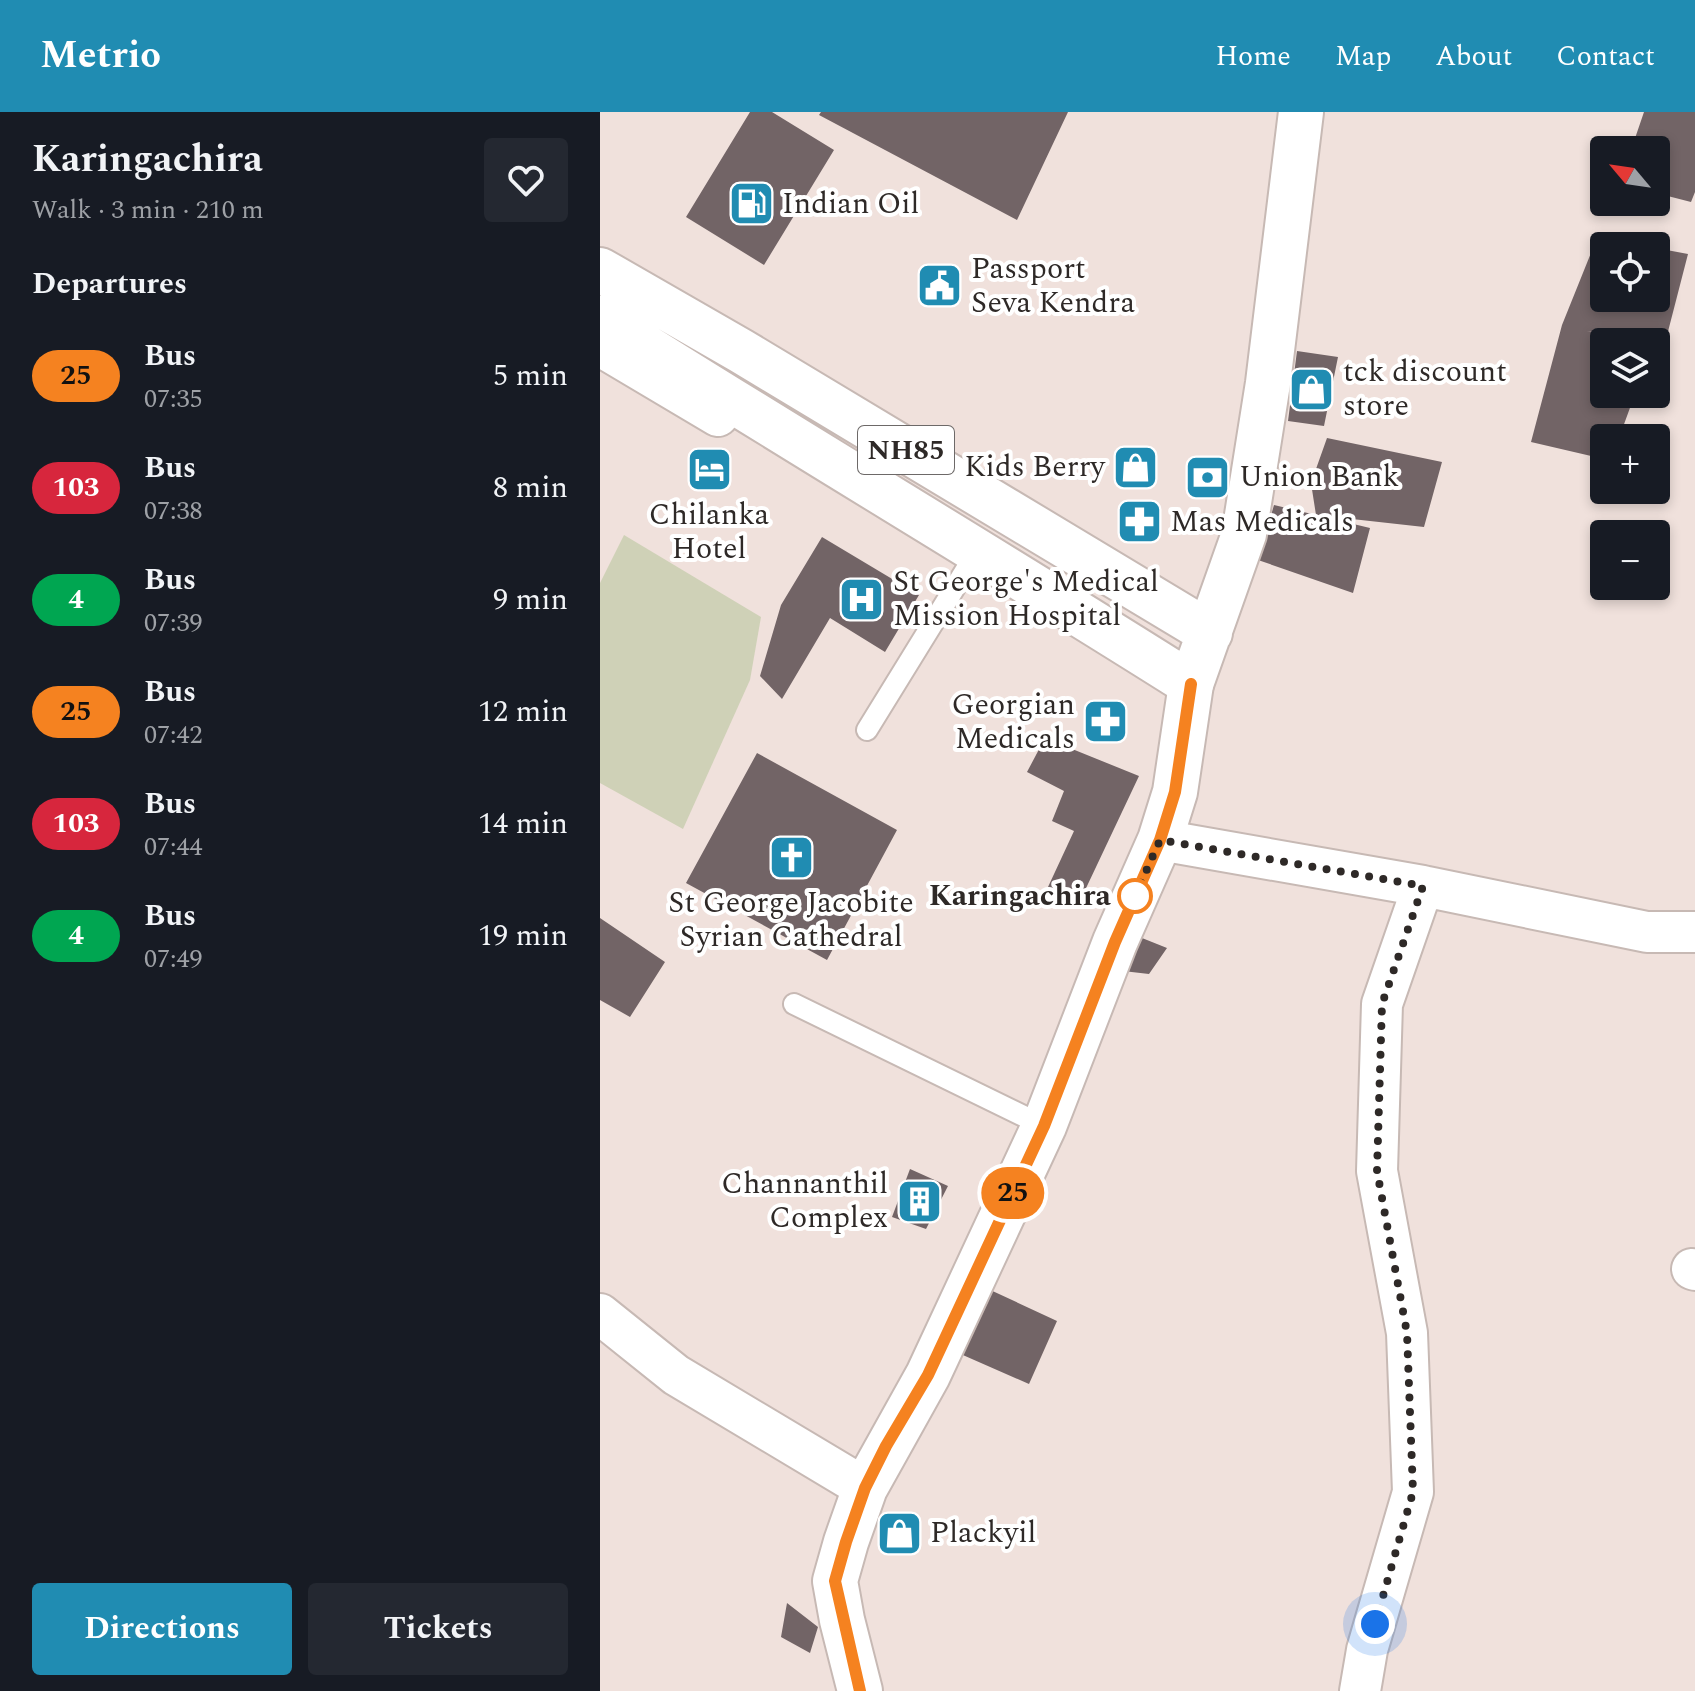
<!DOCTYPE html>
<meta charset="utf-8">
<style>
:root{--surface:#171b24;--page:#242831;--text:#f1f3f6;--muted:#9ea1a6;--accent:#208cb2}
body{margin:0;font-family:Spectral,serif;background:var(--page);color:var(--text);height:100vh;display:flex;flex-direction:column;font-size:30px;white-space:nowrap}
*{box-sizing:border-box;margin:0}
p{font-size:26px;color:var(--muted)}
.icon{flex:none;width:44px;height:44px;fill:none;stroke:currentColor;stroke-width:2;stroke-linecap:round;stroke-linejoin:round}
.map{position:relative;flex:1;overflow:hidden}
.side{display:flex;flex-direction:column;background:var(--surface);width:600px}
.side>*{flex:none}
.badge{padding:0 16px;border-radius:26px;font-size:28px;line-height:52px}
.needle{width:52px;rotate:299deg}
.fabs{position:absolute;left:990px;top:24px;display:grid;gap:16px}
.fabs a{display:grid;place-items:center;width:80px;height:80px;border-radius:8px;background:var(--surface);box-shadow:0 4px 12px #0003;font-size:40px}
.you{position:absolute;width:40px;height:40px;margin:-20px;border:6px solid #fff;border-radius:50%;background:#1a73e8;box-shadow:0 0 0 12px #1a73e833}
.map>.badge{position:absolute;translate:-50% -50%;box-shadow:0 0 0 4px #fff}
h2{padding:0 32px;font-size:30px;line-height:72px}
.round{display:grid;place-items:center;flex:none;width:84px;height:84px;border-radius:8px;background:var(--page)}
.head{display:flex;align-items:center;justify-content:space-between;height:136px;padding:0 32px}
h1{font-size:38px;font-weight:700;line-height:60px}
.button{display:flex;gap:16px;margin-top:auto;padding:16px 32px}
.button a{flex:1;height:92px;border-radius:8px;background:var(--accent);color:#fff;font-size:32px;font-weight:700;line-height:92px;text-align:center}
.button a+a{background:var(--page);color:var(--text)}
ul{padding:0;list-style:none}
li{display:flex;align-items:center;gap:24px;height:112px;padding:0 32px}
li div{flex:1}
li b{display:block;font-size:30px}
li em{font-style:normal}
li .badge{min-width:88px;font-weight:700;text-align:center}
header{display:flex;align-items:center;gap:48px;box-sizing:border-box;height:112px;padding:0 40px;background:var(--accent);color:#fff}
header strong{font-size:38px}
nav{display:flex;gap:44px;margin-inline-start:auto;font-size:28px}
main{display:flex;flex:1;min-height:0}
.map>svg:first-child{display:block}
.green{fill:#cfd1b7}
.building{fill:#726466}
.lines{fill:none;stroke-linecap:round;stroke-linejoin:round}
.lane-casing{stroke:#c7b9b4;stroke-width:24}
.street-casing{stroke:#c7b9b4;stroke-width:44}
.secondary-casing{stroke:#c7b9b4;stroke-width:48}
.highway-casing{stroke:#c7b9b4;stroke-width:48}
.lane{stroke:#fff;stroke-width:20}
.street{stroke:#fff;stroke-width:40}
.secondary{stroke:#fff;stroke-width:44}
.highway{stroke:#fff;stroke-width:44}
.line-casing{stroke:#fff;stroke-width:18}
.line{stroke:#f58220;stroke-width:12}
.walk{stroke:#2e2927;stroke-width:8;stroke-dasharray:0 14.4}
.stop-dot{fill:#fff;stroke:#f58220;stroke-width:4}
.labels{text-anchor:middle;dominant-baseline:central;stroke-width:8;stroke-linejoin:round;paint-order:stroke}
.shield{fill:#fff;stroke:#6d6968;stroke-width:2}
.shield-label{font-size:28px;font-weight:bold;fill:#2e2927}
.poi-label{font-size:30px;fill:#2e2927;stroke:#fff;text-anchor:start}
.stop-label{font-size:30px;font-weight:bold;fill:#2e2927;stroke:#fff;text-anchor:end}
</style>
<header>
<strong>Metrio</strong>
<nav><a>Home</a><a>Map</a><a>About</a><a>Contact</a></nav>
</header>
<main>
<section class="side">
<div class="head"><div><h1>Karingachira</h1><p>Walk · 3 min · 210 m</p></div><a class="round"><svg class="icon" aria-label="heart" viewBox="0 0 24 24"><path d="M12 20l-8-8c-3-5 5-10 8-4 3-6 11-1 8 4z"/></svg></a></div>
<h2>Departures</h2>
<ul>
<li><span class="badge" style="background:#f58220;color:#111">25</span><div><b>Bus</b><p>07:35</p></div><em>5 min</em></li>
<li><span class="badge" style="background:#d7263d;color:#fff">103</span><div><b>Bus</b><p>07:38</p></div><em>8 min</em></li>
<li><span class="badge" style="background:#00a651;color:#fff">4</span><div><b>Bus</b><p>07:39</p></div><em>9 min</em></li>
<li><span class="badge" style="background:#f58220;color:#111">25</span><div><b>Bus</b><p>07:42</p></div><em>12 min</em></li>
<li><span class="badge" style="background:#d7263d;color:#fff">103</span><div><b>Bus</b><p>07:44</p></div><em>14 min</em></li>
<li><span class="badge" style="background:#00a651;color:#fff">4</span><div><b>Bus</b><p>07:49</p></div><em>19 min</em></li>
</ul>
<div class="button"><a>Directions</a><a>Tickets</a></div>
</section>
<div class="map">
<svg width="1095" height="1579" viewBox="0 0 1095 1579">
<rect width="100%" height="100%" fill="#f0e1dc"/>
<path class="green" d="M24,423L161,505L150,568L83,717L0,671V471Z"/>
<path class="building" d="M150,0H172L234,38L164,153L86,105Z
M221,0H468L417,108L219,3Z
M1044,0H1095V80L1091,90L1056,81V38H1031Z
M997,126L1035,132L1004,134V186H1056V136L1088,142L1064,235L1056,234V230H1040L987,219L1024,229L1004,230V282H1035L1019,326H1004V347L931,330L962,213Z
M697,239L738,245L724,314L688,309Z
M727,326L842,350L824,415L716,403L770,416L753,481L658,448L674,393L716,403L711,371Z
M222,425L319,483L285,540L230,506L182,587L160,564L181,493Z
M445,626L539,664L479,791L448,775L474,719L452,709L464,679L427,660Z
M157,641L297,718L227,848L86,771Z
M0,806L65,850L30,905L0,888Z
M542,826L567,836L549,862L523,859Z
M310,1057L348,1074L326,1117L292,1105Z
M386,1176L457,1209L429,1272L356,1240Z
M187,1491L218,1515L210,1541L181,1525Z"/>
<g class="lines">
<defs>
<path id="lane" d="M267,618L378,438
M194,892L444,1014"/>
<path id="street" d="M0,234L118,304
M560,728L823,774L1047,820H1095
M1092,1157L1095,1158
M0,1202L76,1263L265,1376
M760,1579L767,1538L813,1380L807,1221L777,1059L782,892L823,774"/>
<path id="secondary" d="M260,1579L242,1508L235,1469L246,1430L265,1376L328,1263L444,1014L515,830L560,728L575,680L591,572"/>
<path id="highway" d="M0,158L141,239L610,521
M0,206C196,330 395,448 591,572L644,422L668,271L701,0"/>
</defs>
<use href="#lane" class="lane-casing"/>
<use href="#street" class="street-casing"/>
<use href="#secondary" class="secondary-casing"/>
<use href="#highway" class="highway-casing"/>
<use href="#lane" class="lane"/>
<use href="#street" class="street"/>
<use href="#secondary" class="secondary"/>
<use href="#highway" class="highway"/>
</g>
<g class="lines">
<defs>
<path id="line" d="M260,1579L235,1469L246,1430L265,1376L286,1334L328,1263L444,1014L515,830L560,728L575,680L591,572"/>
</defs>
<use href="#line" class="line-casing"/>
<use href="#line" class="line"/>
<path class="walk" d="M535,784L560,728L823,774L782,892L777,1059L807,1221L813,1380L775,1512"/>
</g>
<defs>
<symbol id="fuel-square" viewBox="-11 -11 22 22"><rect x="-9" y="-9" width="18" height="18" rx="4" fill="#208cb2" stroke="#fff"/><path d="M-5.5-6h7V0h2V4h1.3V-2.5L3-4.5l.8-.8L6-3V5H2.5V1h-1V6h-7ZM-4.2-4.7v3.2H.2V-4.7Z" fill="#fff"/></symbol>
<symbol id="civic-square" viewBox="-11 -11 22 22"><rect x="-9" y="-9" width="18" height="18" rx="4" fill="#208cb2" stroke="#fff"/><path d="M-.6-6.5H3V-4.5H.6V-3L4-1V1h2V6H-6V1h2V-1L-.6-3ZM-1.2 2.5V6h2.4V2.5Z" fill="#fff"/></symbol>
<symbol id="shop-square" viewBox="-11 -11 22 22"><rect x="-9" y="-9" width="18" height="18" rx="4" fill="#208cb2" stroke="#fff"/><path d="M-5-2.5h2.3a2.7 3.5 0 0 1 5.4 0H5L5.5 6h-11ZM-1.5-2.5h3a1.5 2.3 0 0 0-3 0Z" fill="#fff"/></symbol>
<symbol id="hotel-square" viewBox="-11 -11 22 22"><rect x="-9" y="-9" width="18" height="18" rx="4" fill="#208cb2" stroke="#fff"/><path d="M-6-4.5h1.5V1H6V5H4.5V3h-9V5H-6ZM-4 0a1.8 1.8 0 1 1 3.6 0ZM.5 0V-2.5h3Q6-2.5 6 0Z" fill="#fff"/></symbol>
<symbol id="bank-square" viewBox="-11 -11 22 22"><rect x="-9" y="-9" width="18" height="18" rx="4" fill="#208cb2" stroke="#fff"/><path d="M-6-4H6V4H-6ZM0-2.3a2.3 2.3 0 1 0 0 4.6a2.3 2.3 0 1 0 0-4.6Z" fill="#fff"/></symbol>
<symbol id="pharmacy-square" viewBox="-11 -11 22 22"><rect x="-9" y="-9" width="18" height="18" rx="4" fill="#208cb2" stroke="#fff"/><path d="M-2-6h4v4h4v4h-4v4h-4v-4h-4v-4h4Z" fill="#fff"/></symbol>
<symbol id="hospital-square" viewBox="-11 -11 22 22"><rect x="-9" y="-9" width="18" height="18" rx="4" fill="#208cb2" stroke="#fff"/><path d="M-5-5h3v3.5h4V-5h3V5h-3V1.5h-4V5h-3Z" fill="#fff"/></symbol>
<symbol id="church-square" viewBox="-11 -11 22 22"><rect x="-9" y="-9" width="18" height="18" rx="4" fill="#208cb2" stroke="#fff"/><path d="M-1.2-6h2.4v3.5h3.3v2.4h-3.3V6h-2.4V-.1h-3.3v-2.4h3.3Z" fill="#fff"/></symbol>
<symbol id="building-square" viewBox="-11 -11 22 22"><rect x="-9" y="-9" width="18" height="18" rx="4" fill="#208cb2" stroke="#fff"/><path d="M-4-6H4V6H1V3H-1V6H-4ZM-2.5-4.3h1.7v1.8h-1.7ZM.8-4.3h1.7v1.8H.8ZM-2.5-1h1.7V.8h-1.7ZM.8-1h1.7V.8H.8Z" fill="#fff"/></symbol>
</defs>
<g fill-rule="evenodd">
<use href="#fuel-square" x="126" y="66" width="51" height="51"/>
<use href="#civic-square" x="314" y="148" width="51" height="51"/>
<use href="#shop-square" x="686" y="252" width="51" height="51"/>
<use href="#shop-square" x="510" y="330" width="51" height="51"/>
<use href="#hotel-square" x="84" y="332" width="51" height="51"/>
<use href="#bank-square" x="582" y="340" width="51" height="51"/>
<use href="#pharmacy-square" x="514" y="384" width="51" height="51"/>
<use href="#hospital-square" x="236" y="462" width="51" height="51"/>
<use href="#pharmacy-square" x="480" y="584" width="51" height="51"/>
<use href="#church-square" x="166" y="720" width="51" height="51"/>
<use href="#building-square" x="294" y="1064" width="51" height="51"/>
<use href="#shop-square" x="274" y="1396" width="51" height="51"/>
</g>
<circle class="stop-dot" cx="535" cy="784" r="16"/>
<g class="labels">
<rect class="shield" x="258" y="314" width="96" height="48" rx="6"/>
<g class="shield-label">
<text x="306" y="338">NH85</text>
</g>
<g class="poi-label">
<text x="182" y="92">Indian Oil</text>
<text x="371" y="157">Passport<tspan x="371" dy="34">Seva Kendra</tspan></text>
<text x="743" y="260">tck discount<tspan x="743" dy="34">store</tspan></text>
<text x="505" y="355" text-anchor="end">Kids Berry</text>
<text x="639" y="365">Union Bank</text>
<text x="109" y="403" text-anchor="middle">Chilanka<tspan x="109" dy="34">Hotel</tspan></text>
<text x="570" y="410">Mas Medicals</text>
<text x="293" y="470">St George's Medical<tspan x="293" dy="34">Mission Hospital</tspan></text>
<text x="475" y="593" text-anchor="end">Georgian<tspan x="475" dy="34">Medicals</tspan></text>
<text x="191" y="791" text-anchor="middle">St George Jacobite<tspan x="191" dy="34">Syrian Cathedral</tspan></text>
<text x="288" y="1072" text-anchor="end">Channanthil<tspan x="288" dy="34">Complex</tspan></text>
<text x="330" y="1421">Plackyil</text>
</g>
<g class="stop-label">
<text x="511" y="784">Karingachira</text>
</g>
</g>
</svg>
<div class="fabs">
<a><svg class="needle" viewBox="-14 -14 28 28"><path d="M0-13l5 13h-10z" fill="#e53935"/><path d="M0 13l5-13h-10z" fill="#9ea1a6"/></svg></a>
<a><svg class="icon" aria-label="locate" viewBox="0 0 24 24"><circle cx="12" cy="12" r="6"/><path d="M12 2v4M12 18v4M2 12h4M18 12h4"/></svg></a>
<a><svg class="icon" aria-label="layers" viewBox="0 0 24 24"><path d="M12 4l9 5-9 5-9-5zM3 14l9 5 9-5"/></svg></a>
<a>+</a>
<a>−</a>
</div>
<div class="you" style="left:775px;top:1512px"></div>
<b class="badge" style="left:413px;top:1081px;background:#f58220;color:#111">25</b>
</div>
</main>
